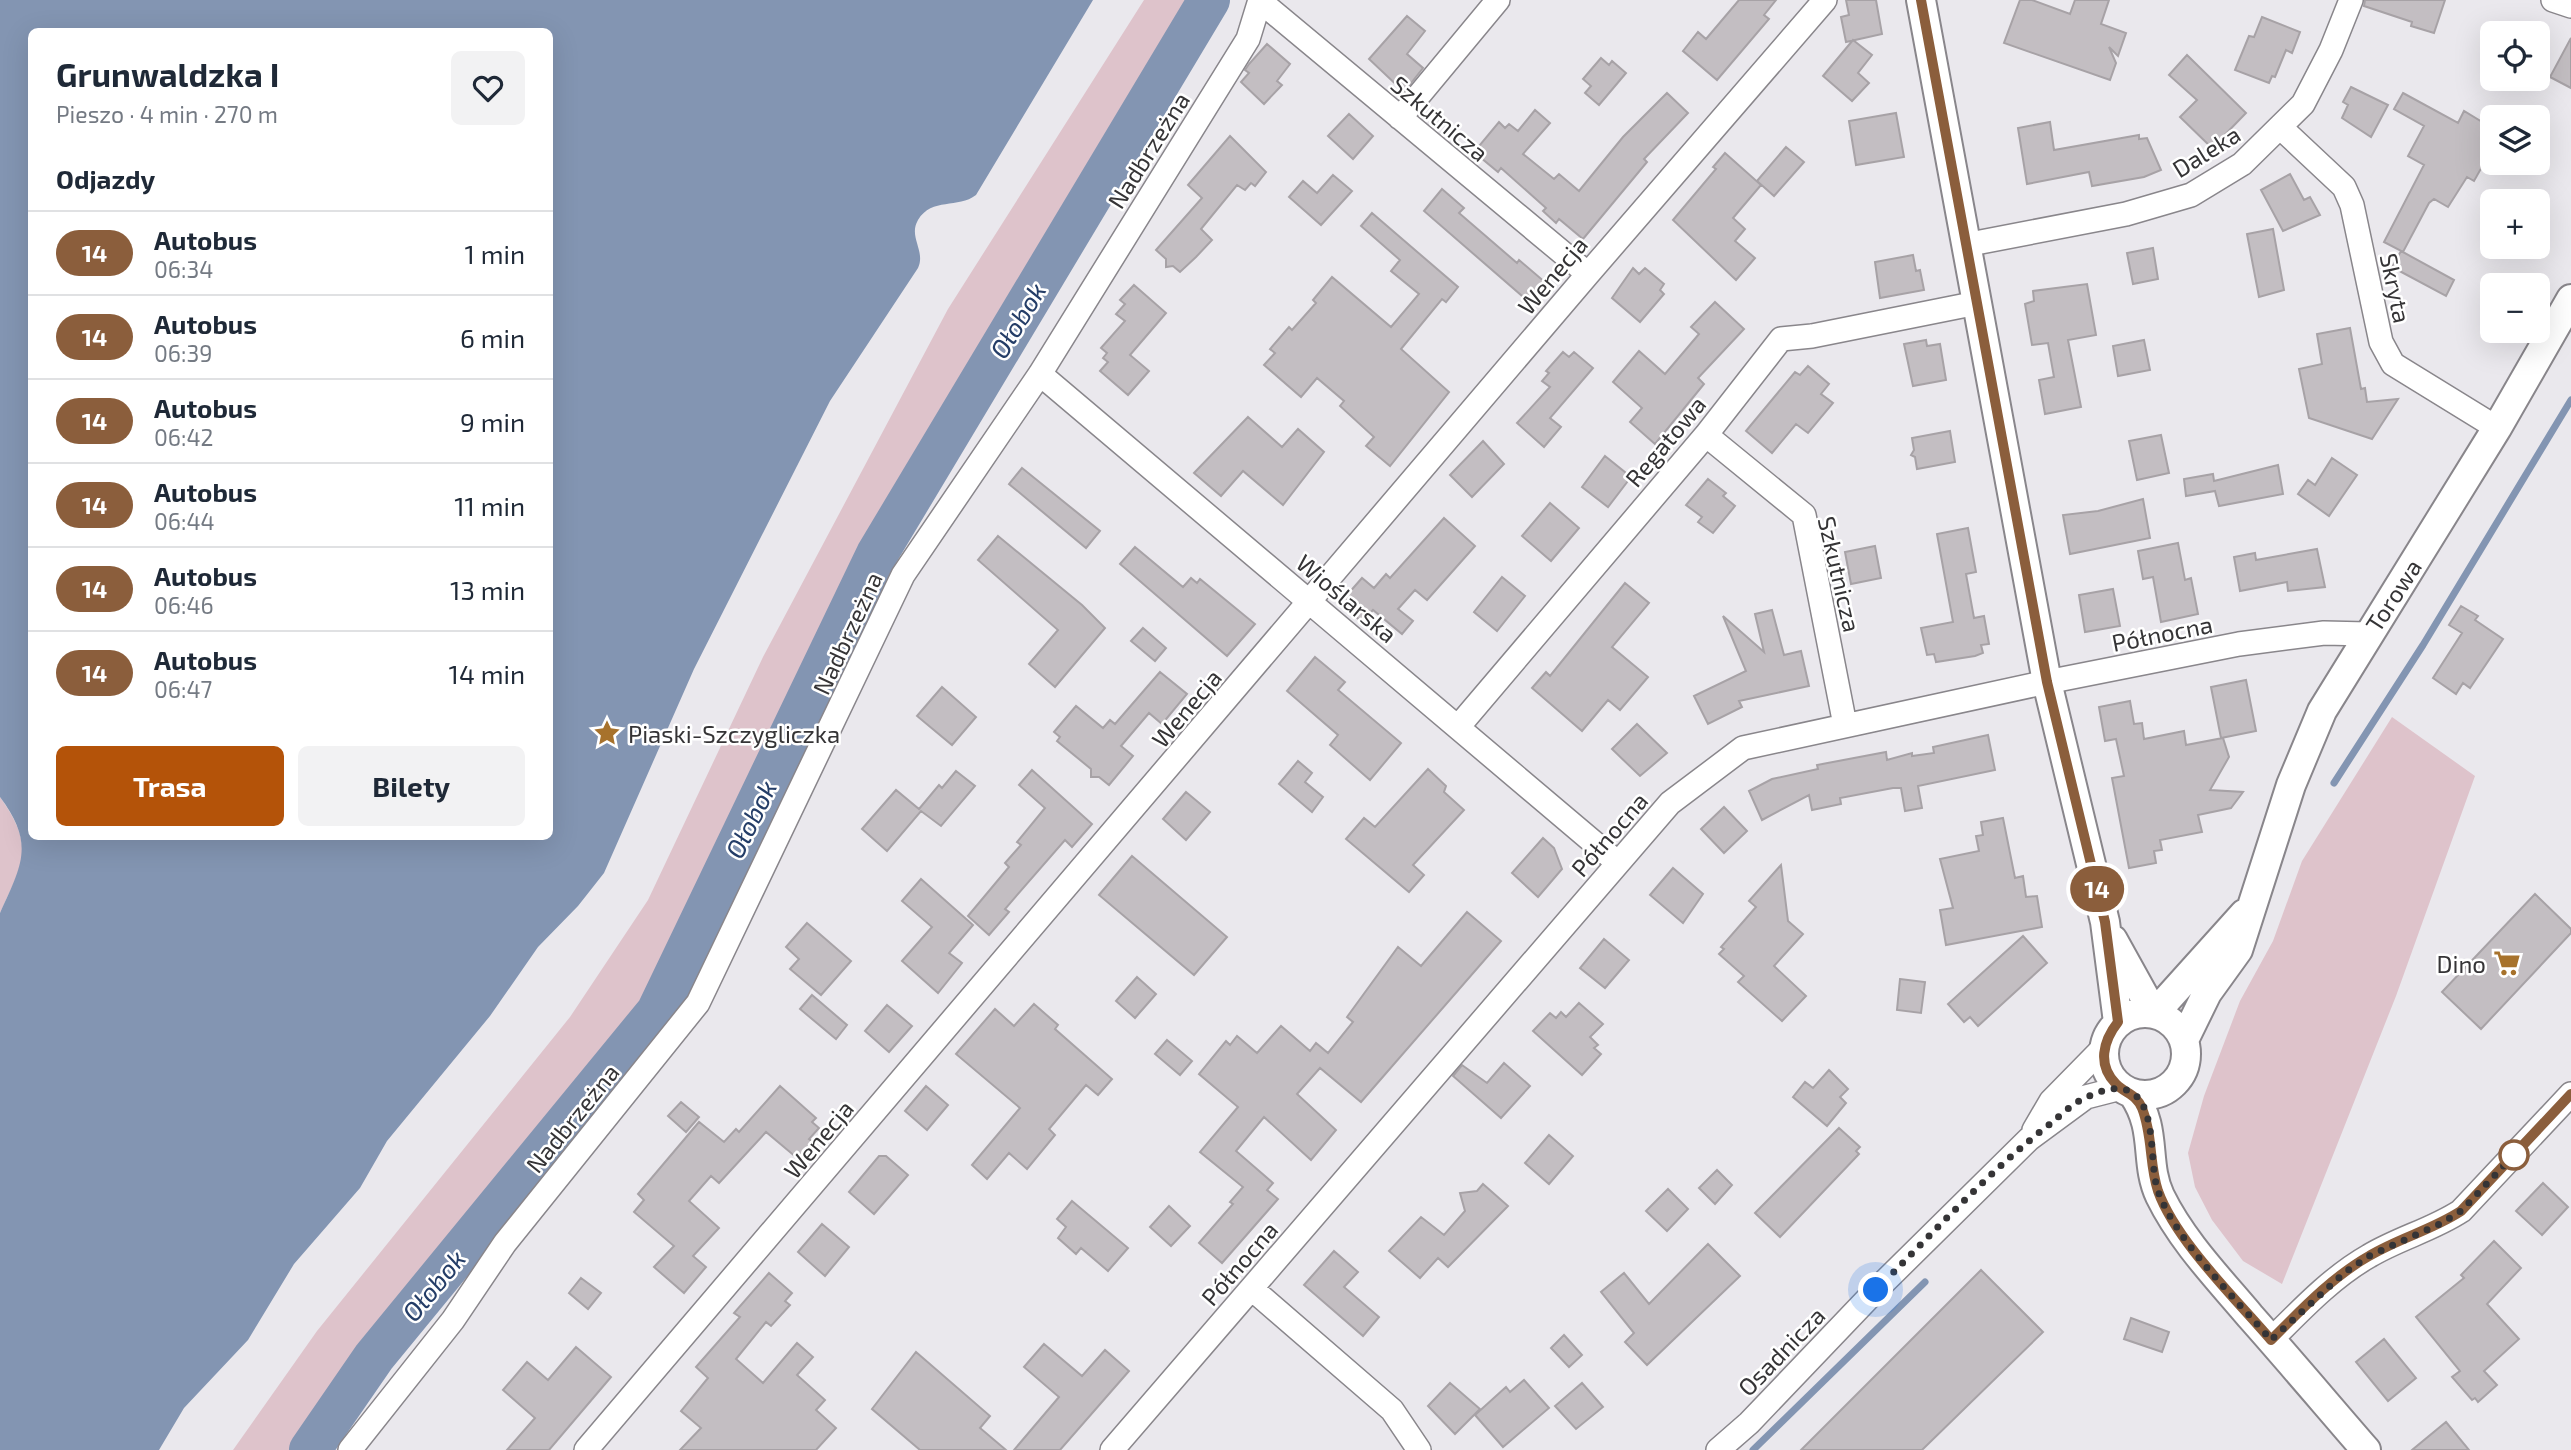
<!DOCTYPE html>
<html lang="pl">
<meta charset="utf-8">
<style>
:root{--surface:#fff;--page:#f2f2f3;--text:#1f2937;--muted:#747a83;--line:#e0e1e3;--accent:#b45309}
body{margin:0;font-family:"Exo 2",sans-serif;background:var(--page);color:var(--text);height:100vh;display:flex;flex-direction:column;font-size:26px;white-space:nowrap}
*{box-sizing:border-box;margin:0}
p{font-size:23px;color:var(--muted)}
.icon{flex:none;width:38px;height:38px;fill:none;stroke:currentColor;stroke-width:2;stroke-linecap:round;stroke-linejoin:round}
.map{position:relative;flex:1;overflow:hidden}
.drawer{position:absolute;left:28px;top:28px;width:525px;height:812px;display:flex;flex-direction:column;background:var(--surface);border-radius:10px;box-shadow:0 7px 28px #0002}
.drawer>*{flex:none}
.badge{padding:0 14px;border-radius:23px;font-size:24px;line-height:46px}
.controls{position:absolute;left:2480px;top:21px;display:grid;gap:14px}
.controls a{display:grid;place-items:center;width:70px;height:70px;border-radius:10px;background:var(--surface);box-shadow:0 7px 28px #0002;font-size:35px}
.you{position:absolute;width:35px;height:35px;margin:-18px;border:5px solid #fff;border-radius:50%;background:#1a73e8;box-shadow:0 0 0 10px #1a73e833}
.map>.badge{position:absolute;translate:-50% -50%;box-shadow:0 0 0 4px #fff}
h2{padding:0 28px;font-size:26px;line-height:63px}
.round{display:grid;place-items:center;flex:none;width:74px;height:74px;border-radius:10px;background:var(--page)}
.head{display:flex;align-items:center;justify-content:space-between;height:119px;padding:0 28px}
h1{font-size:33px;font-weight:700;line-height:52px}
.cta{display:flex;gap:14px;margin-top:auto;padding:14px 28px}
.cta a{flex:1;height:80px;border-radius:10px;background:var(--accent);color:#fff;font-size:28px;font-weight:700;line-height:80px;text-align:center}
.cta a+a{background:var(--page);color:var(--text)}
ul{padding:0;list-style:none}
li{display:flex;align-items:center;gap:21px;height:84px;padding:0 28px;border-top:2px solid var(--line)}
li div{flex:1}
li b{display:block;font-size:26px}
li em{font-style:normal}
li .badge{min-width:77px;font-weight:700;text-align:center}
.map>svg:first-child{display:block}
.green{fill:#dec3cb}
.water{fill:#8395b2;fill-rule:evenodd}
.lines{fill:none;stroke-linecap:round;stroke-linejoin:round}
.stream{stroke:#8395b2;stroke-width:7}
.river{stroke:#8395b2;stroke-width:42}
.building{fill:#c3bec2;stroke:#a7a2a6;stroke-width:2}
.minor-casing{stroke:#89868b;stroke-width:26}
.tertiary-casing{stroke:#89868b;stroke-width:32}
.minor{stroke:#fff;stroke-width:23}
.tertiary{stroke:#fff;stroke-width:28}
.line-casing{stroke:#fff;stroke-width:16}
.line{stroke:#8b5e3c;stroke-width:10}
.walk{stroke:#353436;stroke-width:7;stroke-dasharray:0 12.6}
.stop-dot{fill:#fff;stroke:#8b5e3c;stroke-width:3.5}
.labels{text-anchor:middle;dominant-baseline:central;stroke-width:5;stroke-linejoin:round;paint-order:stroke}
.street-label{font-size:24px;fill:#353436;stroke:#fff}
.poi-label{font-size:24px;fill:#353436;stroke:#fff;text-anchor:start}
.water-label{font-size:26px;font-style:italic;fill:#243d67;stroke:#fff}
</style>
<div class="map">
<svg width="2571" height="1450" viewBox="0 0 2571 1450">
<rect width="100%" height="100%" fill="#eae8ed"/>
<path class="green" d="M1144,0H1190L995,325L904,470L861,549L739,821L647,1004L498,1185L362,1339L289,1450H233L317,1331L570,1017L648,900L763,657L948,309Z
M2392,717L2475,776L2396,996L2282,1284L2243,1261L2212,1220L2195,1187L2188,1153L2204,1096L2240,1001L2273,941L2302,861Z
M0,797C35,847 24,861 0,913Z"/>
<path class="water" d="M0,0H1093L976,195C958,209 932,197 918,220C908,237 926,251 918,268L830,401L694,669L604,873L578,906L538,947L490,1016L387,1141L360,1188L294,1264L248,1340L184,1408L159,1450H0V913C22,864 35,844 0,797ZM32,32H550V836H32Z"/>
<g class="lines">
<path class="stream" d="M2334,783L2423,645L2571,400
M1753,1450L1925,1282"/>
<path class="river" d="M310,1450L374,1357L657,1012L877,554L1209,0"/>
</g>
<path class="building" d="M1739,0H1776L1764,15L1769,19L1717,80L1683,51L1698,32L1706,39Z
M1846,0H1876L1882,34L1846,42L1841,17L1849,15Z
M2020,0H2032L2070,14L2075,0H2109L2101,24L2126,33L2118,56L2109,47L2116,63L2110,80L2004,43Z
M2365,0H2445L2434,33L2411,26L2412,22L2364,6Z
M1407,16L1425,31L1407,54L1423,68L1404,92L1369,59Z
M2262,17L2300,32L2292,53L2286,50L2275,77L2272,76L2269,83L2235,70L2249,36L2254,37Z
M2571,38V88L2550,77Z
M1853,40L1872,55L1858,73L1869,83L1852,101L1823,76Z
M1267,44L1290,64L1277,81L1282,85L1264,104L1241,82L1249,73L1245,70L1249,64Z
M2187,55L2246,113L2212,148L2180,117L2197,100L2169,75Z
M1601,58L1609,65L1612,61L1626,73L1599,105L1585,93L1591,86L1583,79Z
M2351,87L2388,105L2371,137L2342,118L2348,105L2343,102Z
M1667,93L1688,113L1644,159L1647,162L1583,239L1559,219L1556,223L1543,211L1546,208L1501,168L1498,172L1474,152L1499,122L1505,128L1509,124L1518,131L1535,110L1550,123L1523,154L1554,179L1559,174L1579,191L1623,137Z
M2403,93L2458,123L2464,111L2492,128V149L2474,181L2467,177L2448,207L2434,199L2429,203L2403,252L2384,242L2424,165L2408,156L2424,126L2394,109Z
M1896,113L1904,157L1856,165L1849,121Z
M1349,114L1373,136L1353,159L1328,136Z
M2050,122L2054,150L2139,135V139L2147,138L2161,170L2144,177L2092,186L2089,172L2027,184L2018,128Z
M1230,136L1266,172L1255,186L1251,183L1245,190L1237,185L1201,229L1212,240L1196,257L1180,272L1173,266L1166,267V259L1156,250L1202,198L1188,185Z
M1786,147L1804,162L1774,196L1757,181Z
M1725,153L1761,185L1733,218L1745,229L1735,241L1755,258L1736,280L1673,220L1716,169L1713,167Z
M2290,174L2304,200L2310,197L2320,215L2283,231L2261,190Z
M1333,175L1352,191L1321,225L1289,197L1303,181L1317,193Z
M1442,189L1464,208L1459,213L1517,263L1519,260L1546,283L1529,302L1424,211Z
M1372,213L1458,287L1446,302L1442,299L1401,349L1449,392L1390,466L1366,446L1374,437L1340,406L1344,401L1317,378L1301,397L1264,365L1275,353L1270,349L1289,327L1292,330L1316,303L1313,300L1332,277L1391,327L1419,294L1391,271L1400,260L1361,226Z
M2273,229L2284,290L2259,297L2247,234Z
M2153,248L2158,279L2133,284L2127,253Z
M2401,251L2454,280L2446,296L2392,267Z
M1913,255L1916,271L1920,270L1924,290L1880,298L1875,262Z
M1633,268L1639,274L1645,268L1664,284L1660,290L1664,294L1640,322L1612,298Z
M2087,284L2096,335L2068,340L2081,407L2045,414L2039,380L2054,377L2048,343L2032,345L2025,304L2034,301L2033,291Z
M1134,285L1166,313L1130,355L1149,371L1128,395L1100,371L1108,362L1103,358L1107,353L1101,348L1125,321L1116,314L1125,304L1120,300Z
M1715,302L1744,329L1698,378L1704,384L1655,444L1630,422L1642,408L1613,382L1639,351L1665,374L1699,334L1691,327Z
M2350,328L2361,389L2365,388L2367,402L2398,399L2372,439L2309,418L2299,369L2322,364L2317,334Z
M1926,340L1927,346L1940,344L1946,380L1913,386L1904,344Z
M2144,340L2150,370L2118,376L2113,346Z
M1563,352L1569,357L1574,352L1593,368L1550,418L1561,427L1544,447L1517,423L1550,387L1542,381L1549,373L1546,371Z
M1808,366L1829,384L1821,394L1833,403L1808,433L1796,424L1772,453L1746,431L1795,372L1800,375Z
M1248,417L1282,447L1298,429L1324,452L1283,505L1243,471L1221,496L1194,473Z
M1950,431L1955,462L1917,469L1915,457L1911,455L1914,450L1912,438Z
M2161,435L2169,473L2137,480L2129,441Z
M1483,441L1504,464L1472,497L1450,475Z
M1605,456L1631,477L1608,507L1582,487Z
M2332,458L2357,475L2329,516L2298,494L2308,480L2315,485Z
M2278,465L2283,494L2219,506L2215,491L2186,496L2184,479L2213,474L2214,481Z
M1022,468L1100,531L1086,548L1009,484Z
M1708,479L1726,493L1723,496L1735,506L1713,533L1698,522L1702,517L1686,505Z
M2143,499L2150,538L2070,554L2063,515L2098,511Z
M1550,503L1579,528L1551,561L1522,536Z
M1444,518L1475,546L1427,600L1415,590L1398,609L1413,621L1402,634L1373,610L1362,622L1340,603L1362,578L1374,588L1386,574L1390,578Z
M1968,528L1976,572L1966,574L1974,618L1984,616L1989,644L1981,645L1983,653L1975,656L1936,662L1934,654L1927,655L1921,628L1953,622L1937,534Z
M998,536L1082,605L1105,628L1055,687L1029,664L1058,630L978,560Z
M2178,543L2185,580L2191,578L2198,614L2161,622L2153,577L2143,579L2138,551Z
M1875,546L1881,578L1851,584L1845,552Z
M1135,547L1183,587L1191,578L1197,583L1200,579L1255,624L1227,656L1120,564Z
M2317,549L2325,587L2288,591L2287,582L2240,591L2234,557L2255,553L2256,560Z
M1502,577L1525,596L1497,631L1474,612Z
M1625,583L1649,603L1612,647L1648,677L1620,710L1608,700L1582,731L1532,688L1546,672L1550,676Z
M2113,589L2120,626L2085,632L2079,595Z
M2461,606L2478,616L2475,620L2503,639L2470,688L2463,683L2456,694L2433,678L2462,633L2449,625Z
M1772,610L1784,655L1801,651L1809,686L1739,701L1742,707L1708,724L1694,696L1746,671L1723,616L1764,652L1755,614Z
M1143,628L1166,648L1155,661L1131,641Z
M1315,657L1345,682L1338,690L1401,743L1370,780L1330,745L1338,735L1287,691Z
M1160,672L1187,694L1162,724L1149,713L1121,746L1133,756L1109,785L1099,777H1091V769L1057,741L1060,737L1054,732L1076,706L1103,728L1110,720L1115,724Z
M2246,680L2256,731L2221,738L2211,687Z
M942,687L976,717L952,745L917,716Z
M2130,701L2134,724L2142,723L2144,739L2184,731L2186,745L2223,738L2229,757L2210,790L2243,792L2231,808L2198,815L2202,832L2160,840L2162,850L2154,851L2156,863L2129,868L2112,778L2124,776L2116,739L2105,741L2099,707Z
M1637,724L1667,753L1640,776L1612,749Z
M1988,735L1995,770L1918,786L1922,808L1905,811L1901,788H1893L1840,798L1841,804L1812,810L1809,795L1762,820L1749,791L1772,779L1818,769L1817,765L1886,752L1887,760L1912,753V756L1934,753L1933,747Z
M1298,761L1312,773L1305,782L1323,797L1312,812L1279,784Z
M1428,769L1446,786L1444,792L1464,810L1413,865L1424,875L1409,892L1346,839L1364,818L1375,827Z
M1032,770L1092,824L1072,847L1065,840L1005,909L1009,912L989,935L968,916L1009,867L1005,863L1021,845L1017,842L1045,808L1019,785Z
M956,771L975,786L941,826L921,811L887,851L862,829L896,790L919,809L939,785L942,788Z
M1186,792L1210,812L1186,840L1163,819Z
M1724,807L1747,831L1724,853L1701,829Z
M2003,818L2015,878L2023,876L2026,897L2037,896L2042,927L1946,945L1940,910L1953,908L1940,859L1979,851L1976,836L1983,835L1981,822Z
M1543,838L1554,848L1562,869L1538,897L1512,873Z
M1132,856L1227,937L1194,975L1099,895Z
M1781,865L1788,921L1803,934L1774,966L1806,996L1782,1021L1738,982L1744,976L1719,954L1724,949L1721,947L1756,907L1749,901Z
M1673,868L1703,894L1683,923L1650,895Z
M921,879L973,925L949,953L962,963L938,993L902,961L932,927L902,901Z
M2535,894L2571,929V933L2481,1029L2442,992Z
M1467,912L1501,941L1361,1102L1320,1068L1297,1094L1336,1130L1311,1160L1264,1117L1236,1151L1273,1183L1267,1190L1278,1199L1222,1263L1199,1243L1233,1204L1230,1202L1243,1187L1200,1152L1238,1107L1199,1074L1226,1041L1230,1045L1237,1036L1257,1053L1281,1026L1310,1051L1316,1043L1328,1053L1353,1022L1347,1017L1398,947L1421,966Z
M807,923L851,961L821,995L790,969L799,959L786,947Z
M2023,936L2047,963L1978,1026L1970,1017L1964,1022L1948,1004Z
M1604,939L1629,960L1605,988L1580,968Z
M1137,977L1156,994L1135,1018L1116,1001Z
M1900,979L1925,982L1921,1013L1897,1010Z
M812,995L847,1025L836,1039L800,1009Z
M1579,1003L1603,1024L1590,1037L1598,1045L1594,1048L1601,1054L1582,1075L1533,1031L1550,1013L1556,1018L1561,1012L1566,1017Z
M1034,1004L1058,1025L1055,1029L1112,1079L1098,1095L1086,1085L1049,1129L1055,1135L1027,1169L1009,1153L987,1179L972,1165L1020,1108L956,1054L995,1009L1014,1026Z
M887,1005L912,1026L889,1052L865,1031Z
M1167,1040L1192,1061L1180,1075L1155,1054Z
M1504,1063L1530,1086L1501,1118L1453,1076L1462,1065L1487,1083Z
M1829,1070L1848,1089L1840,1097L1846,1103L1827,1126L1793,1097L1805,1082L1813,1088Z
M780,1086L816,1118L812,1122L819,1128L809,1139L813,1142L797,1158L766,1132L719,1183L711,1176L689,1201L719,1228L693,1256L706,1267L684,1293L654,1267L674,1246L634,1212L644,1200L638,1194L699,1122L724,1142L736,1129L739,1132Z
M926,1086L948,1105L927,1130L905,1111Z
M681,1102L699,1117L686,1132L668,1116Z
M1839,1128L1860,1147L1856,1151L1859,1154L1780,1237L1755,1213Z
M1549,1135L1573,1156L1549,1184L1525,1163Z
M879,1156H886L908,1175L874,1214L849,1192Z
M1717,1170L1732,1185L1715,1204L1699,1188Z
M2543,1183L2568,1207L2542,1235L2516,1211Z
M1483,1184L1508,1206L1448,1267L1438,1258L1420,1278L1389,1251L1421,1217L1444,1235L1465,1211L1460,1193L1477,1191Z
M1668,1189L1688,1209L1667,1231L1646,1211Z
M1072,1201L1128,1248L1108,1271L1081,1248L1076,1254L1058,1238L1066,1227L1057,1219Z
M1169,1206L1190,1226L1171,1246L1150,1227Z
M822,1224L849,1247L825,1276L798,1252Z
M2494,1241L2521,1268L2487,1304L2519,1339L2484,1371L2497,1385L2478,1402L2475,1398L2472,1400L2452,1377L2460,1371L2416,1317L2464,1278L2461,1275Z
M1708,1244L1740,1276L1647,1365L1625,1342L1634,1333L1601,1292L1624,1273L1649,1304Z
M1334,1251L1358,1272L1344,1287L1379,1317L1363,1336L1304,1285Z
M1981,1270L2043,1332L1922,1450H1801Z
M769,1273L792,1293L785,1301L790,1305L771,1326L766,1322L736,1359L763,1383L797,1343L813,1357L797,1375L825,1400L816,1410L836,1428L816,1450H680L701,1428L681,1411L708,1378L696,1367L740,1317L734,1313Z
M581,1278L601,1293L588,1309L569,1293Z
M2131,1318L2169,1332L2162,1352L2124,1339Z
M1564,1335L1582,1355L1569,1367L1551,1348Z
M2384,1339L2416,1378L2388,1401L2356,1362Z
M1044,1344L1082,1376L1105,1350L1129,1371L1060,1450H1014L1059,1397L1024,1367Z
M576,1347L611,1377L549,1450H507L535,1418L503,1390L527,1362L548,1380Z
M916,1352L990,1416L980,1428L1006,1450H920L872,1409Z
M1524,1380L1549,1408L1503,1447L1475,1415L1506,1387L1510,1392Z
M1450,1383L1480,1409L1455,1434L1428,1406Z
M1582,1383L1603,1407L1576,1429L1555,1406Z
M2446,1422L2469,1450H2412Z"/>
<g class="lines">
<defs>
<path id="minor" d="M2553,0L2571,6
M1260,1L1588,274
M1400,118L1498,0
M2281,128L2344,187L2352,205L2381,342L2393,364L2497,428
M1965,245L2126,214L2191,195L2242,164L2303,104L2331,50L2351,0
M1040,374L1618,863
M1706,435L1804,515L1845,725
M1458,727L1706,435L1781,339L1812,336L1977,303
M2034,1130L2051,1101L2104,1047
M1252,1289L1392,1410L1419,1450
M2271,1340C2301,1310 2332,1277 2369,1256C2399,1238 2432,1230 2461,1211L2571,1094
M350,1450L453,1320L505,1243L698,1003L903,575L1040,374L1248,39L1260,0
M586,1450L1588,274L1825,0
M1112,1450L1670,803L1743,748L2047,682L2239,644L2324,633L2368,634
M1718,1450L1749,1423L1876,1290L2029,1139L2086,1097L2121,1088"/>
<path id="tertiary" d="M1921,0L2047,682L2105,922L2118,1022
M2113,940L2154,1014
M2104 1054a41 41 0 1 1 82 0a41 41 0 1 1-82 0Z
M2154,1014L2244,914
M2184,1040L2207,993L2238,950L2291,785L2322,711L2497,428L2571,299
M2133,1094C2158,1130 2144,1162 2160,1196C2182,1241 2218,1278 2250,1316C2289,1360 2327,1405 2366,1450"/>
</defs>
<use href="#minor" class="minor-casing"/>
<use href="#tertiary" class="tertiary-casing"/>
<use href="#minor" class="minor"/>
<use href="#tertiary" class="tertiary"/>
</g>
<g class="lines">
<defs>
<path id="line" d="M1921,0L2047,682L2105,922L2118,1022C2103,1041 2097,1065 2116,1084C2126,1094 2136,1094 2142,1108C2153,1136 2149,1164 2158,1191C2176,1241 2236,1299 2271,1340C2301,1310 2332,1277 2369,1256C2399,1238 2432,1230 2461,1211L2571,1094"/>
</defs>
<use href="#line" class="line-casing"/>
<use href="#line" class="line"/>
<path class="walk" d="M1876,1290C1933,1233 1987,1173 2050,1124C2062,1114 2074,1102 2089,1096C2103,1090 2121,1084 2134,1094C2157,1112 2149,1165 2158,1191C2176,1241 2236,1299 2271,1340L2344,1273L2369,1256L2442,1223L2461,1211L2514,1155"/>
</g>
<defs>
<symbol id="sight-bare" viewBox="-9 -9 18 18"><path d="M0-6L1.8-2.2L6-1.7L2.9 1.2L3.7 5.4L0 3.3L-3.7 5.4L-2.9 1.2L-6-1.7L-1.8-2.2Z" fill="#a7722c" stroke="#fff" stroke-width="2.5" paint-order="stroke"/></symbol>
<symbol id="supermarket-bare" viewBox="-9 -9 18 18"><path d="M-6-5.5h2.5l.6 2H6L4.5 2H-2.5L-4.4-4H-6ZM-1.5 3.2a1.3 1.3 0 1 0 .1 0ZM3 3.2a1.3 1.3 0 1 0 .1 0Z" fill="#a7722c" stroke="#fff" stroke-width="2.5" paint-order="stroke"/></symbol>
</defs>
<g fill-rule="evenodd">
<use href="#sight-bare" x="588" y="714" width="38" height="38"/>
<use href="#supermarket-bare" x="2488" y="944" width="38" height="38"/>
</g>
<circle class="stop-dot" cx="2514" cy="1155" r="14"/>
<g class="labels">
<g class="street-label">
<text transform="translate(1440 118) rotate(40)">Szkutnicza</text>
<text transform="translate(1148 150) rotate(-58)">Nadbrzeżna</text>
<text transform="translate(2206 151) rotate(-32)">Daleka</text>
<text transform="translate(1552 275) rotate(-50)">Wenecja</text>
<text transform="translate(2396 288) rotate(78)">Skryta</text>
<text transform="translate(1665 441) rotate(-50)">Regatowa</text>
<text transform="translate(1840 574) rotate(77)">Szkutnicza</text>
<text transform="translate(2393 595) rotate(-57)">Torowa</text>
<text transform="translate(1347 598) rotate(40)">Wioślarska</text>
<text transform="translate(847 633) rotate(-65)">Nadbrzeżna</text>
<text transform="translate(2162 633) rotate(-11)">Północna</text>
<text transform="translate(1186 708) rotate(-50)">Wenecja</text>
<text transform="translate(1609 834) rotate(-49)">Północna</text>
<text transform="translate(572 1118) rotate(-51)">Nadbrzeżna</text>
<text transform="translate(818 1139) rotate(-50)">Wenecja</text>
<text transform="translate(1239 1263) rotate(-49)">Północna</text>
<text transform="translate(1781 1351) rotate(-46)">Osadnicza</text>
</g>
<g class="poi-label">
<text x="628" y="733">Piaski-Szczygliczka</text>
<text x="2486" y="963" text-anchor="end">Dino</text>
</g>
<g class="water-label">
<text transform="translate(1017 320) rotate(-59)">Ołobok</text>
<text transform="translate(750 819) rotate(-64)">Ołobok</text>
<text transform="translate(433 1285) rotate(-51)">Ołobok</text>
</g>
</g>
</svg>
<div class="controls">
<a><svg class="icon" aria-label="locate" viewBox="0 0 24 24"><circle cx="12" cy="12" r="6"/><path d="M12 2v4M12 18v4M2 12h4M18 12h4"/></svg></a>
<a><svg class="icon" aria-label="layers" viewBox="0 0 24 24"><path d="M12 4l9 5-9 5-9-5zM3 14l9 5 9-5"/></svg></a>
<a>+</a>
<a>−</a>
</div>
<div class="you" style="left:1876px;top:1290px"></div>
<b class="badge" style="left:2097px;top:889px;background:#8b5e3c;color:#fff">14</b>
<section class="drawer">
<div class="head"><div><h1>Grunwaldzka I</h1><p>Pieszo · 4 min · 270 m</p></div><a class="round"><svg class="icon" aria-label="heart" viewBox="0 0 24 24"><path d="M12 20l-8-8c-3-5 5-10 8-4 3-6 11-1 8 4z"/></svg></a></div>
<h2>Odjazdy</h2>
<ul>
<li><span class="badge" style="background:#8b5e3c;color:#fff">14</span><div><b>Autobus</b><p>06:34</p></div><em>1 min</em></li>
<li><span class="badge" style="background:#8b5e3c;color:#fff">14</span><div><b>Autobus</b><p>06:39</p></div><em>6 min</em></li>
<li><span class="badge" style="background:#8b5e3c;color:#fff">14</span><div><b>Autobus</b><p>06:42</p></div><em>9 min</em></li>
<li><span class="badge" style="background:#8b5e3c;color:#fff">14</span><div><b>Autobus</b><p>06:44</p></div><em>11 min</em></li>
<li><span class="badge" style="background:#8b5e3c;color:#fff">14</span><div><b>Autobus</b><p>06:46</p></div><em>13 min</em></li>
<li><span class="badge" style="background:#8b5e3c;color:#fff">14</span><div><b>Autobus</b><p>06:47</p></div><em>14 min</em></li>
</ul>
<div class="cta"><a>Trasa</a><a>Bilety</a></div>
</section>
</div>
